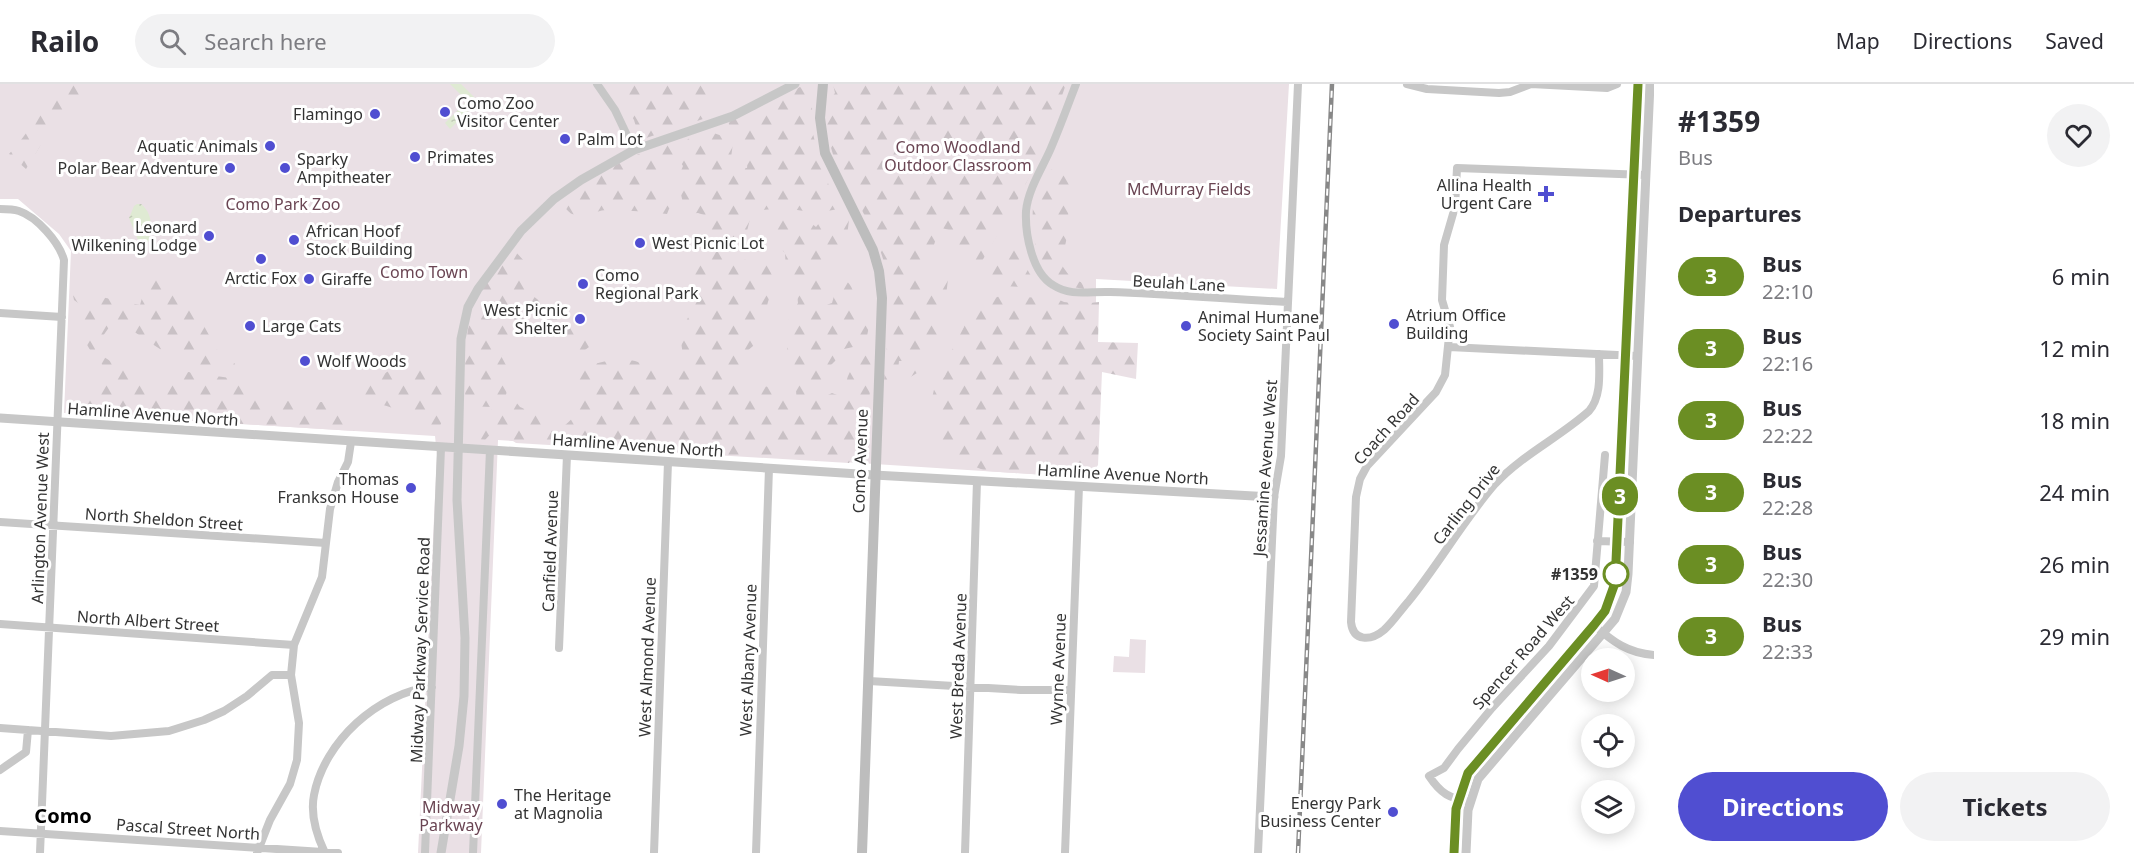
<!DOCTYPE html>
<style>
:root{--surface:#fff;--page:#f2f2f3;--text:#2b2b33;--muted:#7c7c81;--line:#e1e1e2;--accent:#504ed1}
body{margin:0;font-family:"Noto Sans",sans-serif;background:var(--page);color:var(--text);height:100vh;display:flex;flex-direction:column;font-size:22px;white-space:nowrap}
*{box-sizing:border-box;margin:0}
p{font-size:20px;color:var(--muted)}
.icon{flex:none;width:33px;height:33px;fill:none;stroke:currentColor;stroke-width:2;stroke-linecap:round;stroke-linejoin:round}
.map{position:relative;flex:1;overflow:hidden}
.side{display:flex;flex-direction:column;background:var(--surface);width:480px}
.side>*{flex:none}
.badge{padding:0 12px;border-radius:20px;font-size:21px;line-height:39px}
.needle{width:39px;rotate:273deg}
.tools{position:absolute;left:1581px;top:564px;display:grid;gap:12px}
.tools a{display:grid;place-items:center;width:54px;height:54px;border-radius:50%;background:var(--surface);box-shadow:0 3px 15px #0003;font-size:30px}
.map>.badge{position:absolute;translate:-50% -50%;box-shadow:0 0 0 3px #fff}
h2{padding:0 24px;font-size:22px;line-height:54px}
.round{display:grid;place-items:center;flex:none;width:63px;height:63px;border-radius:32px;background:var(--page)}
.head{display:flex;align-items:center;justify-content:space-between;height:102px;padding:0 24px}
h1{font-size:28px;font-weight:700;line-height:45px}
.primary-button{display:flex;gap:12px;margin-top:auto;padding:12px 24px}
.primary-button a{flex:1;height:69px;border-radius:36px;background:var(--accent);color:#fff;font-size:24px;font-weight:700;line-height:69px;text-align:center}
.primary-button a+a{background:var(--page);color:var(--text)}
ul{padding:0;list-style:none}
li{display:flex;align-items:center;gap:18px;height:72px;padding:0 24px}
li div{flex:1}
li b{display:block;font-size:22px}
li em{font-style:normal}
li .badge{min-width:66px;font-weight:700;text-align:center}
header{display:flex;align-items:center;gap:36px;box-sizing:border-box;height:84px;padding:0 30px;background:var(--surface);border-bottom:2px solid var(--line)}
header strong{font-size:28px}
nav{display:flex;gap:33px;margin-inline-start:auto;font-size:21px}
.search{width:420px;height:54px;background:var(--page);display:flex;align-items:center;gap:15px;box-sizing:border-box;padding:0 21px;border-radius:33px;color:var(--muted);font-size:22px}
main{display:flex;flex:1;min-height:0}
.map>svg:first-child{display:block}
.green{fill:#eae0e5}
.forest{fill:url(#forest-firs);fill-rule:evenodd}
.water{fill:url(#water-ripples)}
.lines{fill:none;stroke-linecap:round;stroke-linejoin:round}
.minor{stroke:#c7c7c7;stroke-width:8}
.tertiary{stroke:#c7c7c7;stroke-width:9}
.secondary{stroke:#bdbdbd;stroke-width:10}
.rail-casing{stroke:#888;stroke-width:4.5}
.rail{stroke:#fff;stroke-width:2;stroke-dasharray:7;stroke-linecap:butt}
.line-casing{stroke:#fff;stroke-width:14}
.line{stroke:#6b8e23;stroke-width:9}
.poi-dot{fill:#504ed1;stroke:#fff;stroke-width:2}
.stop-dot{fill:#fff;stroke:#6b8e23;stroke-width:3}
.labels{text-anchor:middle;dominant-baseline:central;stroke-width:6;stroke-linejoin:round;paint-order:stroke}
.poi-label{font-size:16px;fill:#333;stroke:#fff;text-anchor:start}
.park-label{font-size:16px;fill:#6a4553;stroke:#fff}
.street-label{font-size:16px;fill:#333;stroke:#fff}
.stop-label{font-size:16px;font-weight:bold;fill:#333;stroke:#fff;text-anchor:end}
.quarter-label{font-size:20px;font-weight:bold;fill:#000;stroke:#fff}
</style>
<header>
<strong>Railo</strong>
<div class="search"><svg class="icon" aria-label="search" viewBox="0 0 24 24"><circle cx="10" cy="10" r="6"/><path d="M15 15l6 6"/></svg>Search here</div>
<nav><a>Map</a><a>Directions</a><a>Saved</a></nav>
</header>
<main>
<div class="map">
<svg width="1654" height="769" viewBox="0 0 1654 769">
<defs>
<pattern id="forest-firs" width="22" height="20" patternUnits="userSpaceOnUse" patternTransform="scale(1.5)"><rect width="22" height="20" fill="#eae0e5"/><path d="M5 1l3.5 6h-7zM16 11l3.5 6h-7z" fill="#c9c1c5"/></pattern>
<pattern id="water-ripples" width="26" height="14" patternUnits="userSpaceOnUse" patternTransform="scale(1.5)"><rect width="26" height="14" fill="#dfead3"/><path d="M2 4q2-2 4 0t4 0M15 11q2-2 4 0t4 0" fill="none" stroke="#c0c9b6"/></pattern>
</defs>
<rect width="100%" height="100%" fill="#fff"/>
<path class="green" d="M0,0H1289L1277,205L1096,195V258L1100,288L1094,394L498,356L481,769H418L437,371L435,352L64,329L71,167L59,150L18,115H0Z
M1130,555L1146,556L1145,589L1113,588L1114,572L1129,573Z"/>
<path class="forest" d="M68,0H104L90,11L80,25L45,54L26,85L9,70C25,54 35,33 51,17C57,11 64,7 68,0Z
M613,0H724L705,24L703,35L640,56L634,36Z
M833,0H1066L1052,41L1045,44L1038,62L1042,67L1019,113L978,184L974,182L972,177L963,174L961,168L952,164L950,158L952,150L949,146L931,141V148L936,154C933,168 924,177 925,192H937L948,195L946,212L933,231L941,235L945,245L935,266L925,269L922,273L921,282L917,289L904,297V277H899L897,297L892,302H887L884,298C886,265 892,230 888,197C882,154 854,114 835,76C828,57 821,25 835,9Z
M800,3L805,5L810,22L812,23L813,50L821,81L838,125L817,129L784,124L752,127L744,159L737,160L735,166L742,170L751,186L759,183L765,165L772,166C776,156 770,154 765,145L768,133L776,132L794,137V149L798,153L804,140L811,139L816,143L823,134L841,133L849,136L847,152L832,167L822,183L828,196L822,219L826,221L832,219L838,198L844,195C857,204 855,221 857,235L870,237L865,262L860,264L853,263L844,265L840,272L827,285V301L823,310L826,312L832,309L837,311L841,318C852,304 843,301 849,290C853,281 856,283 857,272L861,269L871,274L868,357C862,365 854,370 849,379L516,359L506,352L507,348L496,344L485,356L476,355L474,351L484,344L492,323L465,322C466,289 462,252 475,221C483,201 498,184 510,167L514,166L526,179L528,187L522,196L533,212L545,221L550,232L581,241L582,251L589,254V263L585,266L577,267L574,260L561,261L557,253L553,251L547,254L538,253L525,239L521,251L516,254L512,268L501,272L507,283L503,292C512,306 504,307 506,318H516L520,323L564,342C594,319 567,305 580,288C589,277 622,274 635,277C647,280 656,290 670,290L672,283L683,272L680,250L696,217L690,192L684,185L686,180H696L698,174L705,171L704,131L698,129L685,130C683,113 675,99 683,82C669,63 691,52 705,46L728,54L733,59L730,81L734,84H747C749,71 733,54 728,38ZM781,165L785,169L786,186L797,209L798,219L789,234L783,255L787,262L788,271L794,277L797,321L793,326L784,316L787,308L778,296L768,303L755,299L746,300L743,294L745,288L741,285L740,277L746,268L760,256L759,231L767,232C764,212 781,205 769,184L776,169Z
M671,59C675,66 674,82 669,89C666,93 661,96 657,100L658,106L666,108L675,114L674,121L669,125L667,130C655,129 608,124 600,127C593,129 590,133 582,133C573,132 567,128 563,120C584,94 640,66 671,59Z
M1054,85H1062L1068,96L1070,105L1067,153L1062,175L1063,183L1071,194L1083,199L1084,205C1073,203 1062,202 1053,196C1034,182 1029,133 1035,112C1038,104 1043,95 1047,87Z
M1019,148C1021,175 1023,182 1040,204L1002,202L988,198L999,174Z
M157,183L171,202L190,217L219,269L227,271L235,280L233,284L199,281C182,260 177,274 160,265C145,256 130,244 115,235L95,263L96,268L158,307L174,289L181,287L244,296L259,309L299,320L333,317L355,347L97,331L82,313L84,304L89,301L98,307L104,304L108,287L93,271L86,259L93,247L83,237L84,223L74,216L73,211L77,208L140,221L150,186Z
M1003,211L1018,213L1055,214L1064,218L1081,220L1099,218L1098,258L1138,259L1136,295L1102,288L1098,381L1089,394L986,387L968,380L939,354L941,341L931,319L935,301L945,292L950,270L964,243L969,227L977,220Z
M413,280L422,281L425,288L430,289L432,284L438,285L442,296L449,302C449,319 444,328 440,343L436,345C411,329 385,320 356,314L354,309L398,281Z"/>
<path class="water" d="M450,0H461L478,17L450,45L445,39L467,17Z
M137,120H141C156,132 151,152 145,167L140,161L129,134L134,122Z"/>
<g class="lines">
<path class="minor" d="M597,0L615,26L634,66
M1076,0C1068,21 1060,43 1051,64C1043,83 1028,105 1026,127C1025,150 1032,189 1053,201C1071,213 1090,207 1110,208C1169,210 1228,215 1287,218
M1407,0L1427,5L1499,9L1510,8L1531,0L1607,4L1617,0
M0,125C6,125 13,125 19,127C37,133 59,158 64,176L40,769
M0,229L62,233
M1449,263L1638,272
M1599,270C1599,288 1602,312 1589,327C1560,353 1522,371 1495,400C1463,437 1439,480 1408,518C1400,527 1393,538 1384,546C1371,557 1353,558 1351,538L1356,413L1360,395L1367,382L1436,308L1445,291L1450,243L1442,216L1444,161L1455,123L1457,84L1646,91
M0,438L326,459
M1597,457L1630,458
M0,540L294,561
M1594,541C1613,558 1628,569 1654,571
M559,564L567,371
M869,597L1021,606H1071
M0,644L111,652L169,647L204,636L224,627L247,612L272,591H291
M0,686L26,668L28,646
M1470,718C1449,714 1441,710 1429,692L1444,684L1458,665L1492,624L1549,562L1594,502L1605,371
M0,747L338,769
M257,769L270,736L290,700L297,676L299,639L291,591L294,561L322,493L330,425L338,398L348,378L351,358
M325,769C317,752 310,731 314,711C324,658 378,608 432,603
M425,769L441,364
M473,769L490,366
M654,769L668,378
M756,769L769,384
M965,769L977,397
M1065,769L1079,402
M1258,769L1274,413L1281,372L1298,0"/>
<path class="tertiary" d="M0,334L874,391L1274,413
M441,769L459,662L464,612L465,554L457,416L461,255L468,223L478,205L521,147L554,115L581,96L634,66L733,32L795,0
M1454,769L1456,725L1468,689L1594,541L1605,527L1615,499L1638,0
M1466,769L1468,726L1478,695L1615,535L1626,508L1628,490L1650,0"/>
<path class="secondary" d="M823,0L820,34L825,69L873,166L879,187L882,214L862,769"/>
<defs>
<path id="rail" d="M1298,769L1332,0"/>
</defs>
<use href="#rail" class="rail-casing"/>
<use href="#rail" class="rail"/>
</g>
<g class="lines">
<defs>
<path id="line" d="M1454,769L1456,725L1468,689L1594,541L1605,527L1615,499L1638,0"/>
</defs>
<use href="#line" class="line-casing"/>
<use href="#line" class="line"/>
</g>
<g class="poi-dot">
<circle cx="445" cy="28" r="6"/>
<circle cx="375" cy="30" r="6"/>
<circle cx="565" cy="55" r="6"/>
<circle cx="270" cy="62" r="6"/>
<circle cx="415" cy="73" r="6"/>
<circle cx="230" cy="84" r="6"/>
<circle cx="285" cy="84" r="6"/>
<path d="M1543 101h6v6h6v6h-6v6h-6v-6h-6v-6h6z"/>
<circle cx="209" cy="152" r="6"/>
<circle cx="294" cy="156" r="6"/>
<circle cx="640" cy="159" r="6"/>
<circle cx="261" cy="175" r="6"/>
<circle cx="309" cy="195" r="6"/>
<circle cx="583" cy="200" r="6"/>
<circle cx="580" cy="235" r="6"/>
<circle cx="1394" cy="240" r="6"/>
<circle cx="250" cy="242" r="6"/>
<circle cx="1186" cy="242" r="6"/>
<circle cx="305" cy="277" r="6"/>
<circle cx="411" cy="404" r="6"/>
<circle cx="502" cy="720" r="6"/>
<circle cx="1393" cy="728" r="6"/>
</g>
<circle class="stop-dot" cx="1616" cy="490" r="12"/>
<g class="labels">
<g class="poi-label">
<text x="457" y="19">Como Zoo<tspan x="457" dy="18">Visitor Center</tspan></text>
<text x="363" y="30" text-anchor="end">Flamingo</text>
<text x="577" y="55">Palm Lot</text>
<text x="258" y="62" text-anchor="end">Aquatic Animals</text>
<text x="427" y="73">Primates</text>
<text x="297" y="75">Sparky<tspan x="297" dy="18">Ampitheater</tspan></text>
<text x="218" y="84" text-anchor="end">Polar Bear Adventure</text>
<text x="1532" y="101" text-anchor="end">Allina Health<tspan x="1532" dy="18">Urgent Care</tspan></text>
<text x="197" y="143" text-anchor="end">Leonard<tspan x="197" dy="18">Wilkening Lodge</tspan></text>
<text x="306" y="147">African Hoof<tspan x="306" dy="18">Stock Building</tspan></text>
<text x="652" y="159">West Picnic Lot</text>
<text x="595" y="191">Como<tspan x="595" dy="18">Regional Park</tspan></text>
<text x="261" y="194" text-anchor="middle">Arctic Fox</text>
<text x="321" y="195">Giraffe</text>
<text x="568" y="226" text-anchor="end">West Picnic<tspan x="568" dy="18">Shelter</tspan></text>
<text x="1406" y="231">Atrium Office<tspan x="1406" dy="18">Building</tspan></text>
<text x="1198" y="233">Animal Humane<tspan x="1198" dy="18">Society Saint Paul</tspan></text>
<text x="262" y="242">Large Cats</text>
<text x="317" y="277">Wolf Woods</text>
<text x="399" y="395" text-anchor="end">Thomas<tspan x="399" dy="18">Frankson House</tspan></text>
<text x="514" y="711">The Heritage<tspan x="514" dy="18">at Magnolia</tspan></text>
<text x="1381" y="719" text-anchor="end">Energy Park<tspan x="1381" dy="18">Business Center</tspan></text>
</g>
<g class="park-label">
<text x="958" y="63">Como Woodland<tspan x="958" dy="18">Outdoor Classroom</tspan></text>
<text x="1189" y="105">McMurray Fields</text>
<text x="283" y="120">Como Park Zoo</text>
<text x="424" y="188">Como Town</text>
<text x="451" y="723">Midway<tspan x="451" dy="18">Parkway</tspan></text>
</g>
<g class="street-label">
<text transform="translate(1179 199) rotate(3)">Beulah Lane</text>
<text transform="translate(153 330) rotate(4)">Hamline Avenue North</text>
<text transform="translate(1386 345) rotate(-48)">Coach Road</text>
<text transform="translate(638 361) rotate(4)">Hamline Avenue North</text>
<text transform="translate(860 377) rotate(-88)">Como Avenue</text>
<text transform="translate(1265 384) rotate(-86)">Jessamine Avenue West</text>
<text transform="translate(1123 390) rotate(3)">Hamline Avenue North</text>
<text transform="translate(1466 420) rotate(-52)">Carling Drive</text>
<text transform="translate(40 434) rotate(-88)">Arlington Avenue West</text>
<text transform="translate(164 435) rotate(4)">North Sheldon Street</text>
<text transform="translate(550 467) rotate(-88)">Canfield Avenue</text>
<text transform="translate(148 537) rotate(4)">North Albert Street</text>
<text transform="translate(420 566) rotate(-88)">Midway Parkway Service Road</text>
<text transform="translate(1523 568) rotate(-49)">Spencer Road West</text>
<text transform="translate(647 573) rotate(-88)">West Almond Avenue</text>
<text transform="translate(748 576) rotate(-88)">West Albany Avenue</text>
<text transform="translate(958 582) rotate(-88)">West Breda Avenue</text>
<text transform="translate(1058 585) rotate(-88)">Wynne Avenue</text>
<text transform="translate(188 745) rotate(4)">Pascal Street North</text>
</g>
<g class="stop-label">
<text x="1598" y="490">#1359</text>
</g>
<g class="quarter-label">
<text x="63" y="731">Como</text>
</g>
</g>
</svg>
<div class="tools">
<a><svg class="needle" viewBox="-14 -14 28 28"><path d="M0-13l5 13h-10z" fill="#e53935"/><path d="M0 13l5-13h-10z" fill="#7c7c81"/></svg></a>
<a><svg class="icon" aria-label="locate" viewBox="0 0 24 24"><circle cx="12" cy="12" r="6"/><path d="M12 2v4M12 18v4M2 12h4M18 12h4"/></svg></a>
<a><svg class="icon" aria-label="layers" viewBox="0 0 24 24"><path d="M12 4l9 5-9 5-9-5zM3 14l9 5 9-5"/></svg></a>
</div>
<b class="badge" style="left:1620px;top:412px;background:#6b8e23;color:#fff">3</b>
</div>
<section class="side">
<div class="head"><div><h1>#1359</h1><p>Bus</p></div><a class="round"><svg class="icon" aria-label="heart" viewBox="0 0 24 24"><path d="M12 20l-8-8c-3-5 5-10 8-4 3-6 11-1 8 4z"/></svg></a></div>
<h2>Departures</h2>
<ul>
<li><span class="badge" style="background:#6b8e23;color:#fff">3</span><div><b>Bus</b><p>22:10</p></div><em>6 min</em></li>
<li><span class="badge" style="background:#6b8e23;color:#fff">3</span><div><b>Bus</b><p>22:16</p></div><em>12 min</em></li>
<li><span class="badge" style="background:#6b8e23;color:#fff">3</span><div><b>Bus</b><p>22:22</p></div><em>18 min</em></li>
<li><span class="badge" style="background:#6b8e23;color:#fff">3</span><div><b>Bus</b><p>22:28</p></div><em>24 min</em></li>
<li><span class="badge" style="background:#6b8e23;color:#fff">3</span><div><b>Bus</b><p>22:30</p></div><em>26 min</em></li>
<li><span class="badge" style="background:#6b8e23;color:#fff">3</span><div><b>Bus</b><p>22:33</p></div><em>29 min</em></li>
</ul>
<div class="primary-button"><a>Directions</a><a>Tickets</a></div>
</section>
</main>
